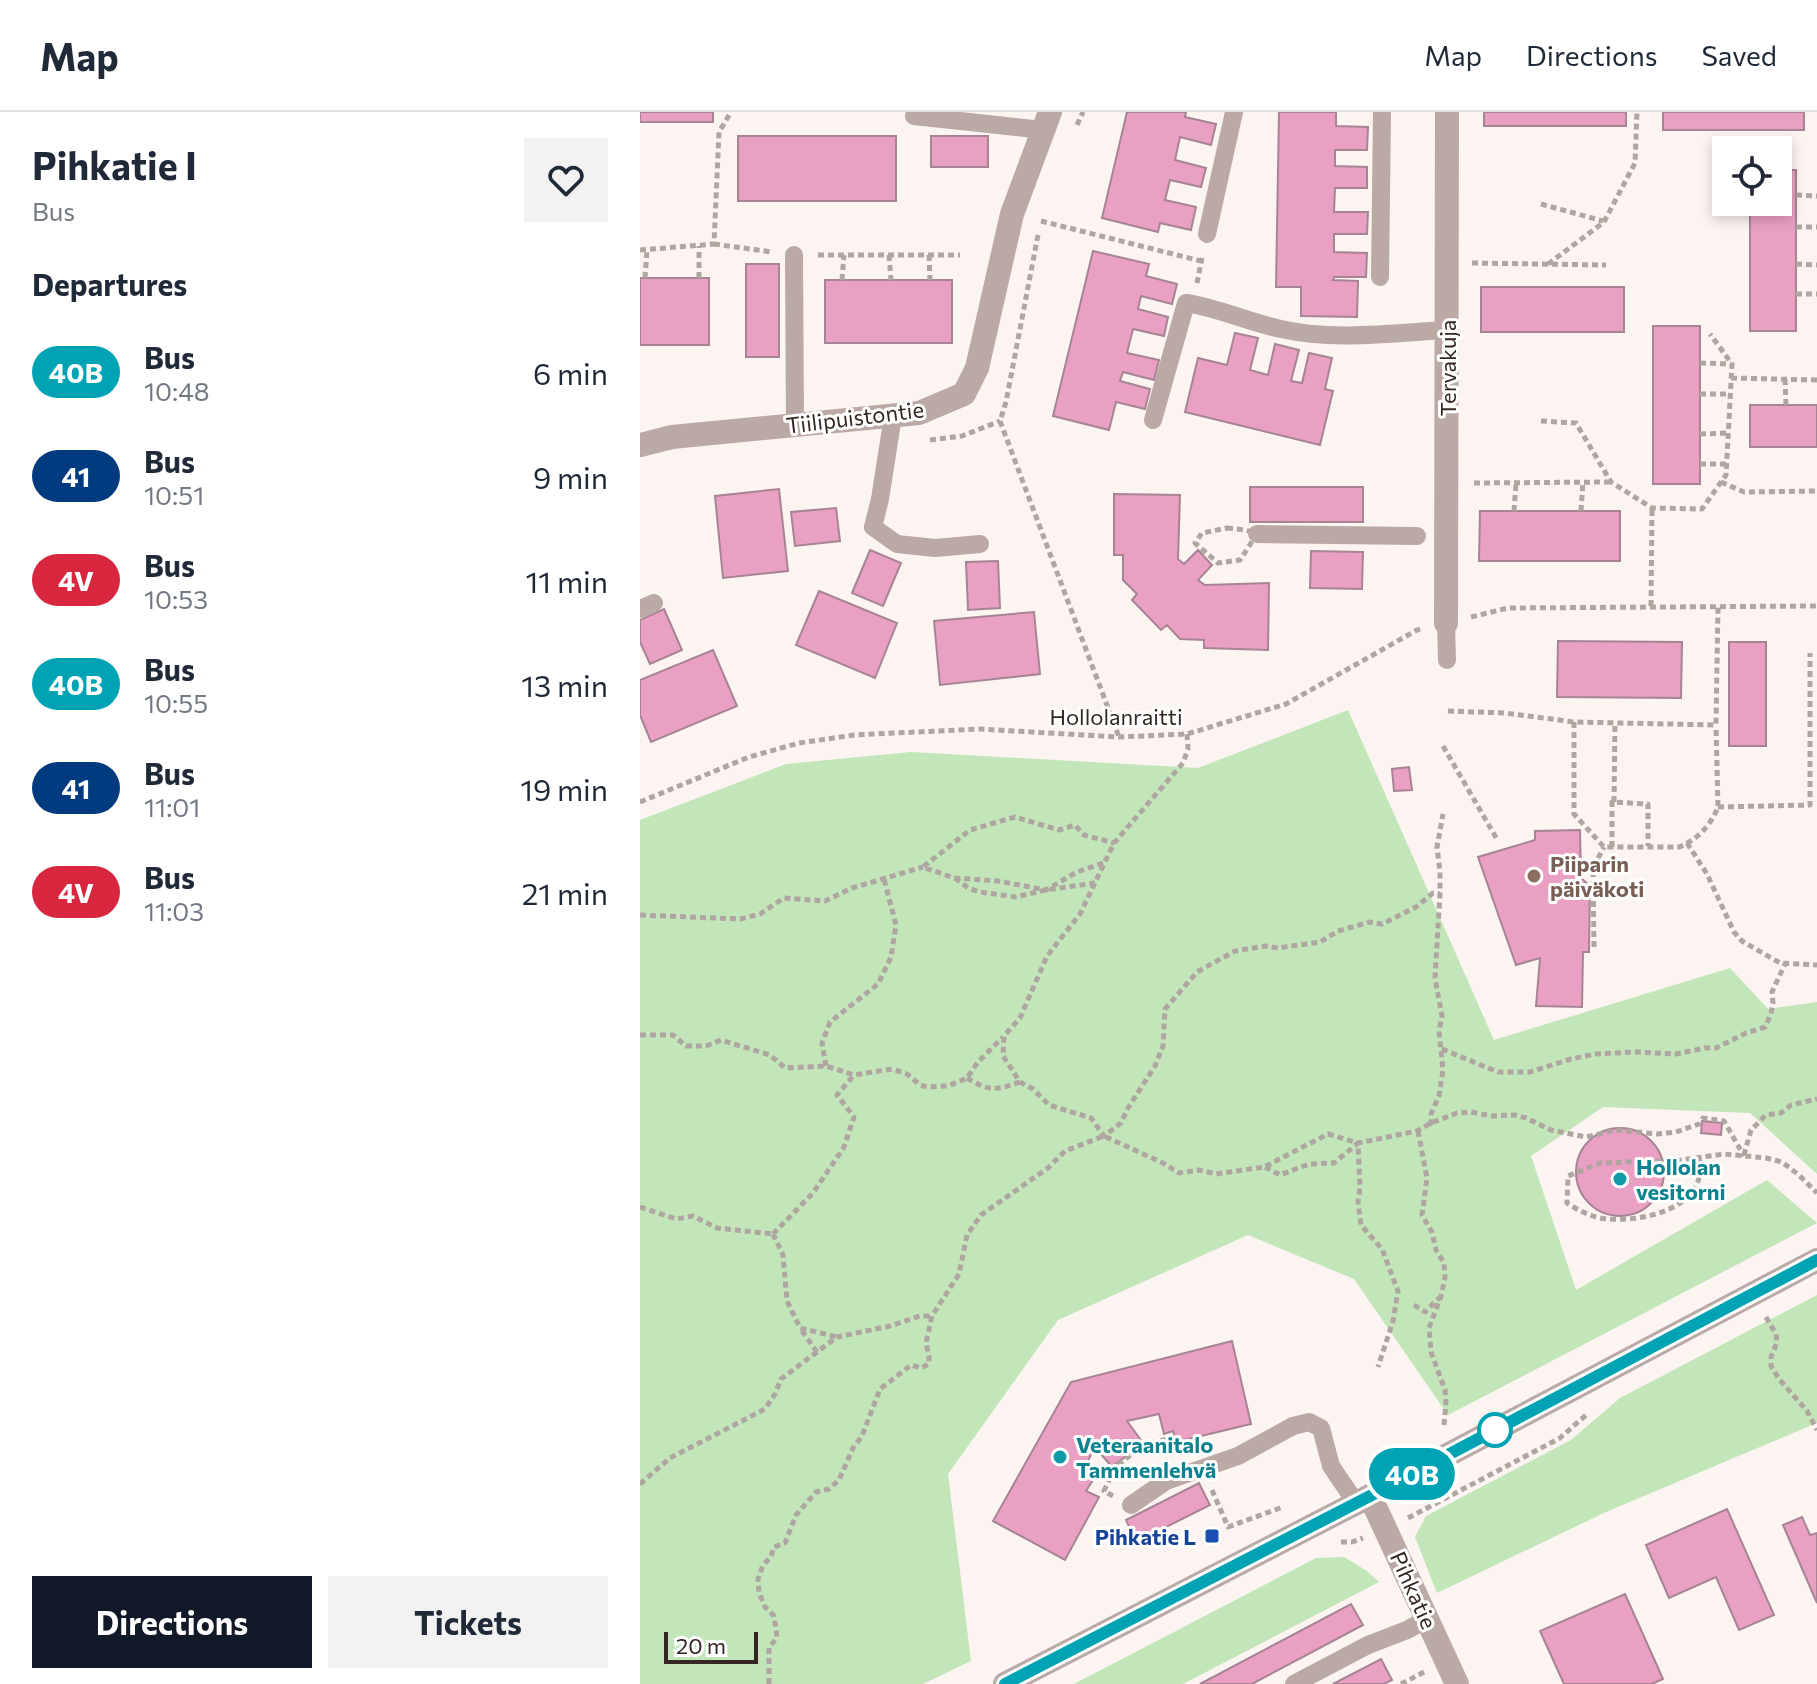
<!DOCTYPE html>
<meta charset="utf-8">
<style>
:root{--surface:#fff;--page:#f2f2f3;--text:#1f2937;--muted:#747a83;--line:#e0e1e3;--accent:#111827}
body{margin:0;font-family:Commissioner,sans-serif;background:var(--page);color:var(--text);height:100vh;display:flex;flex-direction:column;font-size:30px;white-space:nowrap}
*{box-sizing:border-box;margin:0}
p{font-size:26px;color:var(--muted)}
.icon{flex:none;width:44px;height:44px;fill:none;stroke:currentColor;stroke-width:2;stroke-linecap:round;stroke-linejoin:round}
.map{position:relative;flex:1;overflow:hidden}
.drawer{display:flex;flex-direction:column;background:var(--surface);width:640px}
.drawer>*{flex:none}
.badge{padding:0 16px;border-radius:26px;font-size:28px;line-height:52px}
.tools{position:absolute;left:1072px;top:24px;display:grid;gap:16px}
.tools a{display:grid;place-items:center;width:80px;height:80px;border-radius:0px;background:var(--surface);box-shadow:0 4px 12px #0003;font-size:40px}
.scale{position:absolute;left:24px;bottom:20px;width:94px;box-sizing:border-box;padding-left:8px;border:4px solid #342620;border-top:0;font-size:22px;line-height:28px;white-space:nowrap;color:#342620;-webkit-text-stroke:6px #fff;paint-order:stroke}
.map>.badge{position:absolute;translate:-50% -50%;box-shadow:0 0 0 4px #fff}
h2{padding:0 32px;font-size:30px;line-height:72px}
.round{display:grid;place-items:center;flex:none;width:84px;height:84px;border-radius:0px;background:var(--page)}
.headline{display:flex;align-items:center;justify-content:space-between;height:136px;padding:0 32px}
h1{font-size:38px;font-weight:700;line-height:60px}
.action{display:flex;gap:16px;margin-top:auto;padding:16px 32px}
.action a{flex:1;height:92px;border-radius:0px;background:var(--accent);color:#fff;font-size:32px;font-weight:700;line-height:92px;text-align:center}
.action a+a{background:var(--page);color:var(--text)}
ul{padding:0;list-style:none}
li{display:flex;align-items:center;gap:24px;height:104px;padding:0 32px}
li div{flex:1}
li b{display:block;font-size:30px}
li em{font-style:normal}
li .badge{min-width:88px;font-weight:700;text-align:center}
header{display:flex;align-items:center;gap:48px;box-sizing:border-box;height:112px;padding:0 40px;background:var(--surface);border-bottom:2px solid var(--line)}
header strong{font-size:38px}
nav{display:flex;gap:44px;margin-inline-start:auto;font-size:28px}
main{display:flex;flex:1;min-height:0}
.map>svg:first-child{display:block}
.green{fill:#c2e5b9}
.building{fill:#e9a0c3;stroke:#a68494;stroke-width:2}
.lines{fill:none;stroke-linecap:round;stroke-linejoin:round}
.path{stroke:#afa5a1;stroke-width:5;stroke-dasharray:6 4;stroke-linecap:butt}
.service{stroke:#bba9a6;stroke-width:18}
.minor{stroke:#bba9a6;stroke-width:24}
.tertiary{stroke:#bba9a6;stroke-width:24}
.line-casing{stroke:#fff;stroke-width:18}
.line{stroke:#00a3b4;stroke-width:12}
.education-dot{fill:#8d6e63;stroke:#fff;stroke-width:3}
.culture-dot{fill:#0f9aa8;stroke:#fff;stroke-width:3}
.stop-dot{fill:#fff;stroke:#00a3b4;stroke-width:4}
.transit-dot{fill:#1a4fb4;stroke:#fff;stroke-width:3}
.labels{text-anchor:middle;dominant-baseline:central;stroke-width:6;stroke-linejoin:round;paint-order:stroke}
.street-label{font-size:22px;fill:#342620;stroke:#fff}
.education-label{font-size:22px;font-weight:bold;fill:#785e54;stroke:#fff;text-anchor:start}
.culture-label{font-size:22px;font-weight:bold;fill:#0d838f;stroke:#fff;text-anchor:start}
.transit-label{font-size:22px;font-weight:bold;fill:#164399;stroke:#fff;text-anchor:end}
</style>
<header>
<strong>Map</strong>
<nav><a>Map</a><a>Directions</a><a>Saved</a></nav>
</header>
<main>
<section class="drawer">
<div class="headline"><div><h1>Pihkatie I</h1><p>Bus</p></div><a class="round"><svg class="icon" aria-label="heart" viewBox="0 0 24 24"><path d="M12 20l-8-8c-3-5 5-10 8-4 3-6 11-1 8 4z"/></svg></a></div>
<h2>Departures</h2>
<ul>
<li><span class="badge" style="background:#00a3b4;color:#fff">40B</span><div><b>Bus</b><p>10:48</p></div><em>6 min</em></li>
<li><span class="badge" style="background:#003b80;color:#fff">41</span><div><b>Bus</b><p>10:51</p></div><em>9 min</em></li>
<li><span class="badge" style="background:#d7263d;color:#fff">4V</span><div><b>Bus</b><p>10:53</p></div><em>11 min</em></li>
<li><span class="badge" style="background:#00a3b4;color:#fff">40B</span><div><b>Bus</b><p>10:55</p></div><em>13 min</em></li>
<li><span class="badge" style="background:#003b80;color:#fff">41</span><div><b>Bus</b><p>11:01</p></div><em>19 min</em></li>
<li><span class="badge" style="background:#d7263d;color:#fff">4V</span><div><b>Bus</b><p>11:03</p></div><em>21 min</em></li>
</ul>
<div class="action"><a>Directions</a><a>Tickets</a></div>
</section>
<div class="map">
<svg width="1177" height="1572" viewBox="0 0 1177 1572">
<rect width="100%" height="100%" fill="#fcf4f1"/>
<path class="green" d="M708,598L854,928L1090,856L1128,897L1177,890V1062L1110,1001L963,995L891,1044L936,1178L1127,1068L1177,1111L808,1303L714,1167L608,1123L418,1208L308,1362L331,1549L283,1572H0V708L146,652L271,640L558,656Z
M1177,1183V1311L966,1400L797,1481L775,1425L786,1404L931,1328L980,1286Z
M704,1445L727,1459L739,1470L543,1572H434L676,1446Z"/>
<path class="building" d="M0,0H73V10H0Z
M487,0H546L545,5L576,12L571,33L540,25L535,48L566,56L561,75L530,68L525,88L556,95L551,118L520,111L518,120L462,106Z
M639,0H696V14L728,15L727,38H695V54L727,55V76H695L694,100H728L727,122H694V140L727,141L726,165H694L693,168L718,169L717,205L661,204V175H636Z
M844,0H986V14H844Z
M1023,0H1164V18H1023Z
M98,24H256V89H98Z
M291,24H348V55H291Z
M1138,58H1156V219H1110V90H1138Z
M453,139L509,152L506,164L537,172L532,192L501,184L498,197L528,205L524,224L493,217L487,241L519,248L514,268L483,260L480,269L510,277L505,297L476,290L469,318L413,304Z
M106,152H139V245H106Z
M0,166H69V233H0Z
M185,168H312V231H185Z
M841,175H984V220H841Z
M1013,214H1060V372H1013Z
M595,221L618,226L610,258L628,263L635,232L659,238L651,269L662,271L669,241L692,246L685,277L693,279L680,333L545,300L558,246L587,253Z
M1110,293H1177V335H1110Z
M610,375H723V410H610Z
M139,377L148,459L83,466L75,384Z
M474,382L540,383L538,447L544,452L558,438L572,453L558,468L565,473L629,471L628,538L564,536V528L540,527L527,513L521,518L492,488L497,482L483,468V443H474Z
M196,396L200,429L155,434L151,400Z
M840,399H980V449H839Z
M230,438L261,451L243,494L212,481Z
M671,439L723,440L722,477L670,476Z
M358,449L360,496L328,498L326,450Z
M179,479L257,511L235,566L156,533Z
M24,497L42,538L10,552L0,530V508Z
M394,500L400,562L300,573L294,509Z
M918,529L1042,530L1041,586L917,585Z
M1089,530H1126V634H1089Z
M73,538L97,594L11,630L0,603V568Z
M769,655L772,678L754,679L752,657Z
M940,718L941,766L950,774L949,840H943L942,895L896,894L900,846L876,853L838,745L895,728V719Z
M1062,1009L1082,1011L1081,1023L1061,1021Z
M936 1060a44 44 0 1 1 88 0a44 44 0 1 1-88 0Z
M592,1229L611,1312L536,1330L533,1319L524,1322L519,1302L487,1309L503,1331L472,1355L455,1335L441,1362L453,1368L446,1379L459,1385L425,1448L353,1409L431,1270Z
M559,1371L570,1393L496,1430L486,1408Z
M1087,1397L1134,1503L1099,1518L1076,1465L1029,1486L1006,1433Z
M1162,1405L1170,1423L1177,1421V1491L1143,1413Z
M985,1482L1023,1567L1012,1572H924L900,1519Z
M711,1492L723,1513L612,1572H560Z
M741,1547L752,1568L744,1572H693Z"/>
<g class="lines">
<path class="path" d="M437,13L443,0
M1156,83L1177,84
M901,92L963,109
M401,109L561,149
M1156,115H1177
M398,123L366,290L360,309L479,625
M74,132L132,140
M0,138L74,132L79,20L91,0
M178,143H320
M249,143L251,168
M289,143L290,168
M832,151L966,153
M908,152L964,110L995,51L997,0
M1156,152L1177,153
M5,166L7,138
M59,166V134
M202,168L204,143
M557,171L562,146
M1156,182H1177
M1060,251L1091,252
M1091,266L1177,268
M1145,267L1146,293
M1060,282H1090
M901,309L936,311L971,370L1012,396L1062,397L1086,363L1092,252L1070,222
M1060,322L1088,321
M290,328L322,324L360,309
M1060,352H1086
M1081,370L1104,380L1177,379
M834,371L970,370
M874,399L876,371
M941,399L943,370
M587,416L606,418L617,422L600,448L578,451L555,431L562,421Z
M1011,494L1012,396
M831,505L868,496L1177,494
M808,599L865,601L934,610L1076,613L1078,493
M934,610V702L964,735H1039C1057,728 1071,713 1078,695L1076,614
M547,622L548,637L543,651L474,731L440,802L407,844L380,906L364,924L363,944L380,970L393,977L409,993L451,1006L464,1024L481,1011L488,996L515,954L523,934L525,897L557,860L595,839L625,834L638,836L680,830L698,819L730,810L742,812L776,795L793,781L800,782
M803,634L858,729
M0,690L109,645L159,631L214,623L339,617L479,625L547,622L646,592L777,518L782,517
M974,690L975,610
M1078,695L1170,693V541
M1047,731L1067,762L1094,820L1102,829L1140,851L1177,853
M972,735V690L1008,692V734
M463,751L437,760L406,778L358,769L314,766L283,755L330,718L375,705L419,718L435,713L444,723L474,731
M315,766L328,776L340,780L375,785L406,778L455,771
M0,803L100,807L120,802L144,786L185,789L212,776L283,755
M954,835L953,756L964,735
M0,923H33L46,934H66L81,928L130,943L145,956L186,954L214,963L252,957L267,962L280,973L287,975L308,974L327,966L338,950L363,925
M802,937L858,960H890L931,947L955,942L997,940L1036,942L1065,936H1076L1106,921L1125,915L1131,902L1133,891L1132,880L1145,852
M186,954L182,931L190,910L238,872L251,845L256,813L244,767
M327,966C350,980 356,978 380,970
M789,1012L791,1011V1002L799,984L803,958L799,919L802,904L795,866L800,782V760L797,735L803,702
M778,1019L787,1066L782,1103L792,1120L796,1138L804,1151L805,1166L801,1184L789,1216L791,1240L805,1278L806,1291L804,1313
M1104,1043L1111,1018L1126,1003L1141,1001L1151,993L1177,987
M1059,1045C1060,1055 1061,1066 1055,1076C1038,1102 997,1109 968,1107C953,1106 939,1099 927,1091L928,1064L960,1051L1041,1048L1084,1042L1126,1046L1142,1050L1159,1063L1177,1081
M625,1055L640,1063L669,1052L694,1051L718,1031L720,1076L718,1090L721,1113L742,1137L758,1179L753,1209L738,1255
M0,1095L36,1107L53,1104L77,1116L133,1122
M133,1122L173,1081L204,1035L214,1005L197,983L214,963
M133,1122L143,1143L147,1189L160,1216
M774,1193L785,1200L799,1186
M1126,1205L1136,1222L1137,1230L1131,1245V1254L1139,1267L1167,1299L1177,1318
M177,1240L160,1216L197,1225
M0,1372L30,1346L125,1297L135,1282L141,1267L197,1225L250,1214L280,1204H292
M572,1378L588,1415L643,1395
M473,1384L464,1379L474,1357L489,1344L507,1332L531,1326L536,1343
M768,1406L920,1326L946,1303
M701,1430H712L723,1426
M129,1572V1536L137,1525L134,1504L125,1495L119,1481L118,1467L123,1453L131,1445L134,1435L145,1431L156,1403L176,1380L189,1377L199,1368L213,1336L222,1324L240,1277L271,1253L281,1256L289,1252V1244L286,1231L292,1204L319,1162L327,1123L341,1103L408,1056L425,1039L464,1024L523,1051L539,1061L559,1058L576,1062L624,1055L688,1022L718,1031L777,1019L791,1011L817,1001L831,1000L852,1004L875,1003L886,1006L911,1018L946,1025L976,1018L1017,1022L1036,1020L1059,1012L1063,1006L1084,1009L1104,1044
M761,1572L784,1560"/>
<path class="service" d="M274,4L403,18
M567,122L594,0
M154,143L155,313
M740,165L742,0
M253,304L240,387L233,415L257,432L295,436L340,432
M513,308L546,191C579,196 608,210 641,217C693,229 754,221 807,218
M617,422L777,424
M0,497L14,491
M806,511L807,548
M491,1393L526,1369L598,1344L653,1314L669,1310L681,1316L691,1354L716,1391
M654,1572L728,1533L767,1518L787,1507"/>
<path class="minor" d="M0,333L32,325L279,301L324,282L337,256L372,102L410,0
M806,511L807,0
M730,1384L817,1572"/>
<path class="tertiary" d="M365,1572L730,1384L1177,1148"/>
</g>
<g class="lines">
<defs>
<path id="line" d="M365,1572L730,1384L1177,1148"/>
</defs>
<use href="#line" class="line-casing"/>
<use href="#line" class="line"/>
</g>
<circle class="education-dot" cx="894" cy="764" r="8"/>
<g class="culture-dot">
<circle cx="980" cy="1067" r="8"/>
<circle cx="420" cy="1345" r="8"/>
</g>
<circle class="stop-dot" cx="855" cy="1318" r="16"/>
<rect class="transit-dot" x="564" y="1416" width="16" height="16" rx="4"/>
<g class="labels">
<g class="street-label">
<text transform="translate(807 256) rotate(-90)">Tervakuja</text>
<text transform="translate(215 305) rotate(-7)">Tiilipuistontie</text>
<text x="476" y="604">Hollolanraitti</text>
<text transform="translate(774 1478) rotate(66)">Pihkatie</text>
</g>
<g class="education-label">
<text x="910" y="751">Piiparin<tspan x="910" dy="25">päiväkoti</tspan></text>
</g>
<g class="culture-label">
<text x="996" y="1054">Hollolan<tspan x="996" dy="25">vesitorni</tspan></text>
<text x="436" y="1332">Veteraanitalo<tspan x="436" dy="25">Tammenlehvä</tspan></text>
</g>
<g class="transit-label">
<text x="556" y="1424">Pihkatie L</text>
</g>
</g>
</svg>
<div class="tools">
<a><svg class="icon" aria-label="locate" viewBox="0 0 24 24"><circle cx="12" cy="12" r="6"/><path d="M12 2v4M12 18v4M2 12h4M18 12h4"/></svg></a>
</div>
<div class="scale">20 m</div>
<b class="badge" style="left:772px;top:1362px;background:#00a3b4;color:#fff">40B</b>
</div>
</main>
